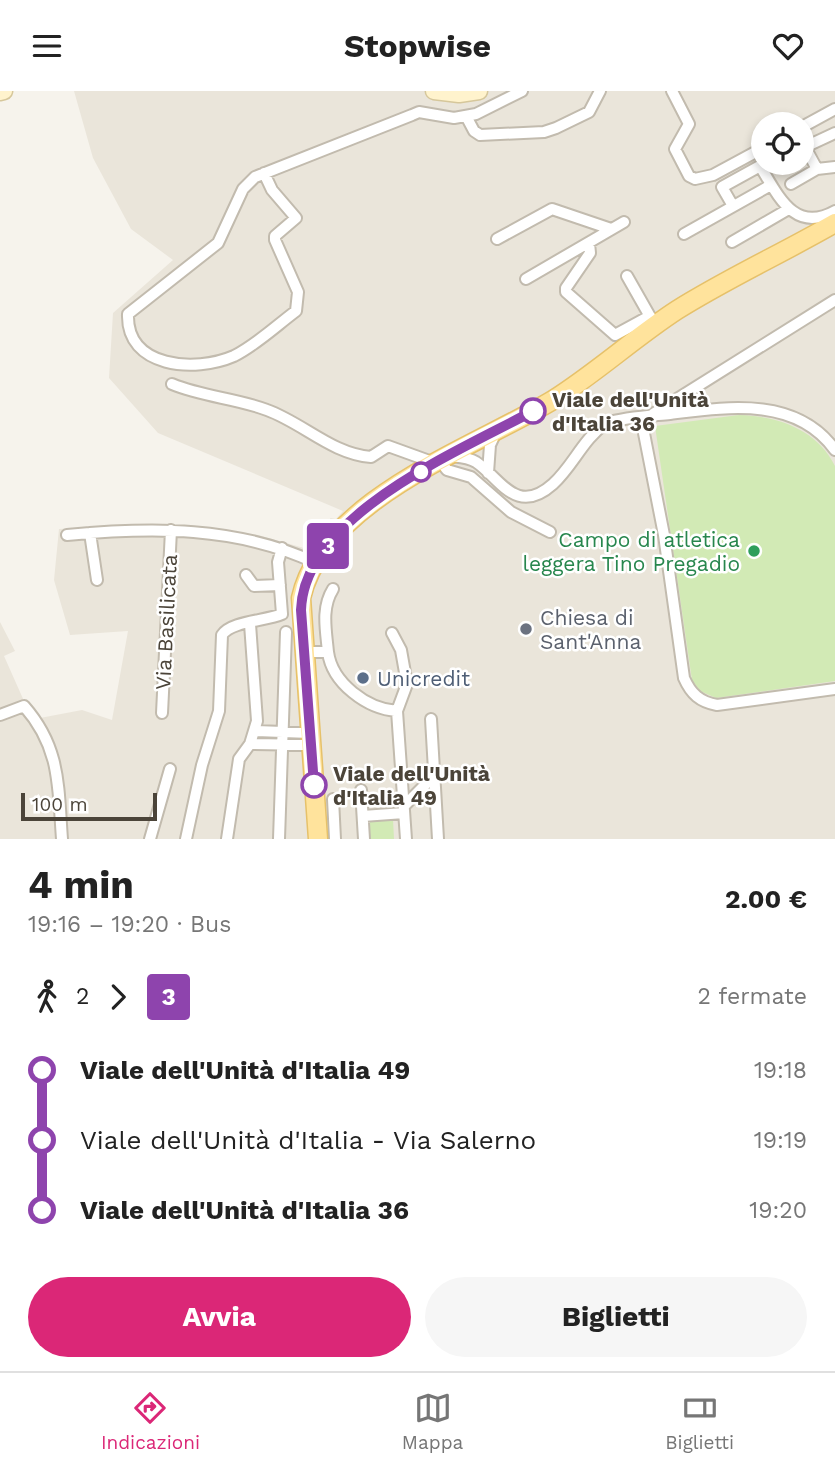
<!DOCTYPE html>
<html lang="it">
<meta charset="utf-8">
<style>
:root{--surface:#fff;--page:#f6f6f6;--text:#222;--muted:#767676;--line:#e0e0e0;--accent:#db2777}
body{margin:0;font-family:"Work Sans",sans-serif;background:var(--page);color:var(--text);height:100vh;display:flex;flex-direction:column;font-size:26px;white-space:nowrap}
*{box-sizing:border-box;margin:0}
p{font-size:23px;color:var(--muted)}
.icon{flex:none;width:38px;height:38px;fill:none;stroke:currentColor;stroke-width:2;stroke-linecap:round;stroke-linejoin:round}
.map{position:relative;height:748px;overflow:hidden}
.sheet{display:flex;flex-direction:column;background:var(--surface);flex:1}
.sheet>*{flex:none}
.badge{padding:0 14px;border-radius:5px;font-size:24px;line-height:46px}
.controls{position:absolute;left:751px;top:21px;display:grid;gap:14px}
.controls a{display:grid;place-items:center;width:63px;height:63px;border-radius:50%;background:var(--surface);box-shadow:0 4px 10px #0003;font-size:35px}
.scale{position:absolute;left:21px;bottom:18px;width:136px;box-sizing:border-box;padding-left:7px;border:4px solid #4b4439;border-top:0;font-size:19px;line-height:24px;white-space:nowrap;color:#4b4439;-webkit-text-stroke:5px #fff;paint-order:stroke}
.map>.badge{position:absolute;translate:-50% -50%;box-shadow:0 0 0 4px #fff}
.legs{display:flex;align-items:center;gap:10px;height:77px;padding:0 28px;font-size:23px}
.legs p{margin-inline-start:auto}
.summary{display:flex;align-items:center;justify-content:space-between;height:119px;padding:0 28px}
h1{font-size:38px;font-weight:700;line-height:52px}
.button{display:flex;gap:14px;margin-top:auto;padding:14px 28px}
.button a{flex:1;height:80px;border-radius:42px;background:var(--accent);color:#fff;font-size:28px;font-weight:700;line-height:80px;text-align:center}
.button a+a{background:var(--page);color:var(--text)}
ul{padding:0 28px;list-style:none}
li{display:flex;align-items:center;gap:24px;height:70px;font-size:26px}
li i{display:grid;place-items:center;width:10px;height:100%;margin:0 9px;background:currentColor}
li i::after{content:'';width:18px;height:18px;margin:-9px;border:5px solid;border-radius:50%;background:var(--surface)}
li p{margin-inline-start:auto}
li:first-child i{background:linear-gradient(#0000 50%,currentColor 0)}
li:last-child i{background:linear-gradient(currentColor 50%,#0000 0)}
header{display:flex;justify-content:space-between;align-items:center;height:91px;padding:0 28px;background:var(--surface);font-size:32px;font-weight:700}
.tab-bar{display:flex;justify-content:space-around;align-items:center;height:98px;border-top:2px solid var(--line);background:var(--surface);font-size:19px;color:var(--muted)}
.tab-bar a{display:grid;justify-items:center;gap:4px}
.tab-bar .on{color:var(--accent)}
.map>svg:first-child{display:block}
.residential{fill:#eae5da;fill-rule:evenodd}
.green{fill:#d2eab5}
.lines{fill:none;stroke-linecap:round;stroke-linejoin:round}
.street-casing{stroke:#c2bbae;stroke-width:14}
.secondary-casing{stroke:#d6c79b;stroke-width:19}
.primary-casing{stroke:#e6c16a;stroke-width:21}
.street{stroke:#fff;stroke-width:10}
.secondary{stroke:#fff3cd;stroke-width:16}
.primary{stroke:#ffe39c;stroke-width:18}
.line-1-casing{stroke:#fff;stroke-width:16}
.line-1{stroke:#8e44ad;stroke-width:10}
.stop-1-dot{fill:#fff;stroke:#8e44ad;stroke-width:3.5}
.leisure-dot{fill:#2e9e5b;stroke:#fff;stroke-width:2.5}
.worship-dot{fill:#6b7280;stroke:#fff;stroke-width:2.5}
.service-dot{fill:#5c6f8a;stroke:#fff;stroke-width:2.5}
.labels{text-anchor:middle;dominant-baseline:central;stroke-width:5;stroke-linejoin:round;paint-order:stroke}
.stop-label{font-size:21px;font-weight:bold;fill:#4b4439;stroke:#fff;text-anchor:start}
.leisure-label{font-size:21px;fill:#27864d;stroke:#fff;text-anchor:end}
.worship-label{font-size:21px;fill:#5b616d;stroke:#fff;text-anchor:start}
.street-label{font-size:21px;fill:#4b4439;stroke:#fff}
.service-label{font-size:21px;fill:#4e5e75;stroke:#fff;text-anchor:start}
</style>
<header><svg class="icon" aria-label="menu" viewBox="0 0 24 24"><path d="M4 6h16M4 12h16M4 18h16"/></svg>Stopwise<svg class="icon" aria-label="heart" viewBox="0 0 24 24"><path d="M12 20l-8-8c-3-5 5-10 8-4 3-6 11-1 8 4z"/></svg></header>
<div class="map">
<svg width="835" height="748" viewBox="0 0 835 748">
<rect width="100%" height="100%" fill="#f6f3ec"/>
<path class="residential" d="M74,0H835V748H0V531L15,560L4,565L24,610L40,627L82,619L112,629L128,540L70,544L54,489L59,438L155,433L258,444L311,459L333,433L330,427L336,428L343,420L158,342L109,287L113,222L173,169L131,138L93,67ZM763,33H802V72H763Z"/>
<path class="green" d="M739,324C777,325 817,338 835,375V590L716,607L700,600L692,589L655,335Z
M393,728L394,748H369L370,730Z"/>
<g class="lines">
<defs>
<path id="street" d="M672,0L689,33L675,58L689,85L695,88L713,84L763,57
M466,25L474,40L480,44L544,41L556,37L589,21L600,0
M802,36L835,18
M817,78L805,56L835,42
M264,82L272,99L296,127L275,145V149L298,201L296,220C276,235 256,254 234,265C195,282 126,277 128,223L218,152L243,98L255,86L412,24L419,21L454,27L476,23L522,0
M791,93L817,78L835,76
M733,115L722,96L760,75C778,104 794,143 835,120
M684,143L771,94
M497,148L552,118L611,138
M732,151L787,119
M589,152L590,162L566,197V201L615,244L650,225
M627,185L652,229
M526,188L624,131
M172,293C203,306 236,307 267,319C303,332 332,363 371,366L388,355L435,372
M653,323L835,209
M641,327L664,444L684,587C691,603 700,611 717,614L835,598
M450,365C459,366 468,366 476,371C500,387 516,426 553,393C573,375 583,348 606,332C626,326 649,325 670,323C727,316 796,305 835,359
M440,370L447,379L471,386L511,421L550,441
M488,382L490,354L496,341
M90,442L97,489
M67,444C152,436 237,435 316,472
M246,484L254,495L280,494
M392,542L401,559L407,593L397,620L406,748
M303,561H328C326,539 321,517 333,498
M328,561C332,592 367,618 397,620
M162,622L171,439
M0,624L24,615C61,657 58,696 62,748
M431,628L438,748
M256,640L310,642
M250,653L311,654
M361,699L364,748
M333,708L335,748
M404,715L434,685
M363,725L404,722
M150,748L170,678
M186,748L202,674L219,620L222,544C231,530 266,530 282,523L278,471L282,457
M227,748L239,668L250,653L257,630L250,533
M279,748L286,541"/>
<path id="secondary" d="M434,0L459,3L479,0
M0,1L4,0"/>
<path id="primary" d="M318,748L301,507C323,408 475,356 553,309C596,282 634,247 677,219C728,187 783,162 835,132"/>
</defs>
<use href="#street" class="street-casing"/>
<use href="#secondary" class="secondary-casing"/>
<use href="#primary" class="primary-casing"/>
<use href="#street" class="street"/>
<use href="#secondary" class="secondary"/>
<use href="#primary" class="primary"/>
</g>
<g class="lines">
<defs>
<path id="line-1" d="M314,694L301,519C304,423 462,359 533,320"/>
</defs>
<use href="#line-1" class="line-1-casing"/>
<use href="#line-1" class="line-1"/>
</g>
<g class="stop-1-dot">
<circle cx="533" cy="320" r="12"/>
<circle cx="421" cy="381" r="9"/>
<circle cx="314" cy="694" r="12"/>
</g>
<circle class="leisure-dot" cx="754" cy="460" r="7"/>
<circle class="worship-dot" cx="526" cy="538" r="7"/>
<circle class="service-dot" cx="363" cy="587" r="7"/>
<g class="labels">
<g class="stop-label">
<text x="552" y="308">Viale dell'Unità<tspan x="552" dy="24">d'Italia 36</tspan></text>
<text x="333" y="682">Viale dell'Unità<tspan x="333" dy="24">d'Italia 49</tspan></text>
</g>
<g class="leisure-label">
<text x="740" y="448">Campo di atletica<tspan x="740" dy="24">leggera Tino Pregadio</tspan></text>
</g>
<g class="worship-label">
<text x="540" y="526">Chiesa di<tspan x="540" dy="24">Sant'Anna</tspan></text>
</g>
<g class="street-label">
<text transform="translate(166 531) rotate(-87)">Via Basilicata</text>
</g>
<g class="service-label">
<text x="377" y="587">Unicredit</text>
</g>
</g>
</svg>
<div class="controls">
<a><svg class="icon" aria-label="locate" viewBox="0 0 24 24"><circle cx="12" cy="12" r="6"/><path d="M12 2v4M12 18v4M2 12h4M18 12h4"/></svg></a>
</div>
<div class="scale">100 m</div>
<b class="badge" style="left:328px;top:455px;background:#8e44ad;color:#fff">3</b>
</div>
<section class="sheet">
<div class="summary"><div><h1>4 min</h1><p>19:16 – 19:20 · Bus</p></div><b>2.00 €</b></div>
<div class="legs"><svg class="icon" aria-label="walk" viewBox="0 0 24 24"><circle cx="13" cy="4" r="2"/><path d="M13 8l-2 6 4 7M11 14l-3 7M7 12l3-4h3l4 4"/></svg>2<svg class="icon" aria-label="forward" viewBox="0 0 24 24"><path d="M9 5l7 7-7 7"/></svg><b class="badge" style="background:#8e44ad;color:#fff">3</b><p>2 fermate</p></div>
<ul>
<li><i style="color:#8e44ad"></i><b>Viale dell'Unità d'Italia 49</b><p>19:18</p></li>
<li><i style="color:#8e44ad"></i><span>Viale dell'Unità d'Italia - Via Salerno</span><p>19:19</p></li>
<li><i style="color:#8e44ad"></i><b>Viale dell'Unità d'Italia 36</b><p>19:20</p></li>
</ul>
<div class="button"><a>Avvia</a><a>Biglietti</a></div>
</section>
<nav class="tab-bar">
<a class="on"><svg class="icon" aria-label="directions" viewBox="0 0 24 24"><path d="M12 3l9 9-9 9-9-9zM9 14v-3h6M13 9l2 2-2 2"/></svg>Indicazioni</a>
<a><svg class="icon" aria-label="map" viewBox="0 0 24 24"><path d="M3 6l6-2 6 2 6-2v14l-6 2-6-2-6 2zM9 4v14M15 6v14"/></svg>Mappa</a>
<a><svg class="icon" aria-label="tickets" viewBox="0 0 24 24"><path d="M3 7h18v10H3zM15 7v10"/></svg>Biglietti</a>
</nav>
